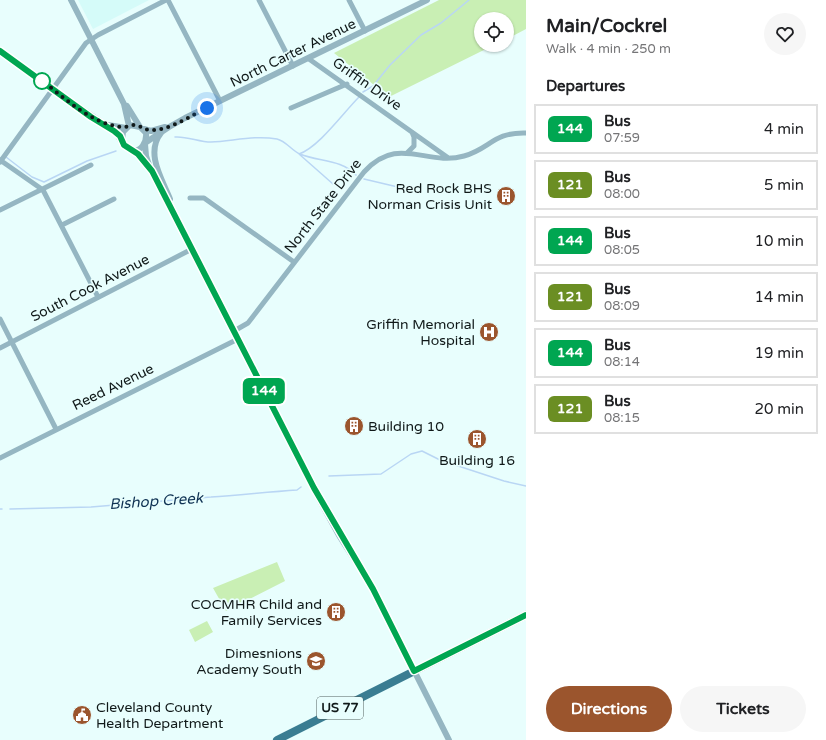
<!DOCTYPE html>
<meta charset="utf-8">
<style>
:root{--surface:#fff;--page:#f6f6f6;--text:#202124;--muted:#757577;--line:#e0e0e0;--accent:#9b552d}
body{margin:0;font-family:"Varela Round",sans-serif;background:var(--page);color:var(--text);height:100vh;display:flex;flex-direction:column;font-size:15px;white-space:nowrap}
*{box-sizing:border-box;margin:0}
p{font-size:13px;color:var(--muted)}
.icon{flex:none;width:22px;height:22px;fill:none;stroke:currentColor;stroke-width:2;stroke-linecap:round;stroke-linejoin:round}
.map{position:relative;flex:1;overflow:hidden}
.drawer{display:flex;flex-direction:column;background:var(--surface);width:300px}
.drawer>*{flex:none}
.badge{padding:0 8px;border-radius:6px;font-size:14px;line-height:26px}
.fabs{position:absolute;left:474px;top:12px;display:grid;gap:8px}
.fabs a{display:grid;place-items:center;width:40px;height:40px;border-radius:50%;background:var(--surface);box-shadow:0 1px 3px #0004;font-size:20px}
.you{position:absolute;width:20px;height:20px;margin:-10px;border:3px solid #fff;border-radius:50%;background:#1a73e8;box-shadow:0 0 0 6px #1a73e833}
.map>.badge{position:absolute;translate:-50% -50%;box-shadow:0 0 0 2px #fff}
h2{padding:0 20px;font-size:15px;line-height:36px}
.round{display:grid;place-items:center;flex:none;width:42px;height:42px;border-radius:21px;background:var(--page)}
.head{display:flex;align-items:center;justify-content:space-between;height:68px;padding:0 20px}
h1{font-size:19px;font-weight:800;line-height:30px}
.button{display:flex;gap:8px;margin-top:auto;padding:8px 20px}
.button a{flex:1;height:46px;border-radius:24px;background:var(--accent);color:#fff;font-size:16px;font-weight:800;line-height:46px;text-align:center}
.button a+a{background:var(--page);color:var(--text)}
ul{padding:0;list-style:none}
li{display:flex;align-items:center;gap:12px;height:50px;margin:0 8px 6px;padding:0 12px;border:2px solid var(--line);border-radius:0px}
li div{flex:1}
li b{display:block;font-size:15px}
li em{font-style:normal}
li .badge{min-width:44px;font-weight:700;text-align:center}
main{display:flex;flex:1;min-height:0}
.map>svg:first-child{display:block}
.built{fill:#d5fbf9}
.green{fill:#c9efb4}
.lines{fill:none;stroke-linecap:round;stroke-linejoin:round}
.stream{stroke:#b9d6f4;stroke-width:1.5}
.minor{stroke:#95b6c2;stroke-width:5}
.tertiary{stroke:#95b6c2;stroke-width:6}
.primary{stroke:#3a7d92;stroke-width:8}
.line-casing{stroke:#fff;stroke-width:9}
.line{stroke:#00a651;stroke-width:6}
.walk{stroke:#101919;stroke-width:4;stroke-dasharray:0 7.2}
.stop-dot{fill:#fff;stroke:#00a651;stroke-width:2}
.labels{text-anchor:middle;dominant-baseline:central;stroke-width:3.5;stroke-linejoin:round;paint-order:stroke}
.shield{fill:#e8fefd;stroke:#515e5d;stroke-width:1}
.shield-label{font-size:13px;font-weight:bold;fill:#101919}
.street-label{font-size:14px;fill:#101919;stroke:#e8fefd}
.poi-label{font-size:14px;fill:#101919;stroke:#e8fefd;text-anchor:end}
.water-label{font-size:15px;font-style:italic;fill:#0f3253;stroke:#e8fefd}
</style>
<main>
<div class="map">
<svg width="526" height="740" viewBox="0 0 526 740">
<rect width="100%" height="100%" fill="#e8fefd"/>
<path class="built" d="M78,0H149L93,29Z"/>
<path class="green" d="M439,0H526V29L507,39V19H481V45H494L389,97L334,53Z
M277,562L285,581L226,611L213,588Z
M207,621L213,632L195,642L189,630Z"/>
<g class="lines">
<path class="stream" d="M363,92L373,86L390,65L421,35L441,23L469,0
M175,137C187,136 199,142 211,142C233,141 255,135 277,139C286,141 292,151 300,154C319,162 341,159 356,175
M6,157L32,177L44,182L87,161L116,151
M364,179L402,188
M333,184L299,154C319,147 343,113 359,97
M329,476L381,474L411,454L422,451L440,460L504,481L526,486
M0,509H2
M10,509L91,507L175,500C188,503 199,497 211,497C240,495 268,492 297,490L301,487"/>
<path class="minor" d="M168,0L220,101
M259,0L293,66
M349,0L365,31
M309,59L447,157
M291,108L347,84
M407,153L414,146V137L412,132
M0,160L43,190L98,297
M0,162L86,43L98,35L166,0
M190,198H204L294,262
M0,210L91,165
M62,225L114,199
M0,319L56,429
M234,331L248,323L364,172C398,134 427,167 464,156C490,149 493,132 526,133
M0,348L192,249
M0,458L238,339"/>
<path class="tertiary" d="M71,0L124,104L129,126
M0,51C37,78 74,104 113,130C120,135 121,147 131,150C141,153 147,142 146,133L140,127L130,125L123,132L122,141
M127,106L140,127
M108,125L126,128
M144,129L151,131L165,127
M161,133C145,153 162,179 170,199
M145,143L169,127L185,118L427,0
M145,144L146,156L151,171L313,488L340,537L373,589L449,740
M133,150L147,165"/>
<path class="primary" d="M277,740L526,615"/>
</g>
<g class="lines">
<defs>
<path id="line" d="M0,51L91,117L114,131L120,136L124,145L138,154L152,171L314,488L373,589L414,671L526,615"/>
</defs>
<use href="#line" class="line-casing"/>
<use href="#line" class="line"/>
<path class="walk" d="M42,81L41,80C65,98 91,124 122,127C126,128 129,125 133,125C140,125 144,130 150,130C169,131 190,116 207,108"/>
</g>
<defs>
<symbol id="building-disc" viewBox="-11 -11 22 22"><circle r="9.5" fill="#9b552d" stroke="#e8fefd"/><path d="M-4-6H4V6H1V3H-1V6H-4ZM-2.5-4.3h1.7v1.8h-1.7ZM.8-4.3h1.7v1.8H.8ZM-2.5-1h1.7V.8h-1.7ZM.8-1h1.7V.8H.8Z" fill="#fff"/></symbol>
<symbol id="hospital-disc" viewBox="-11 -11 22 22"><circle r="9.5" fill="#9b552d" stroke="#e8fefd"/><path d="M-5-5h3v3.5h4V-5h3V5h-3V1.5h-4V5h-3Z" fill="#fff"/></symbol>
<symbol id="school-disc" viewBox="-11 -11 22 22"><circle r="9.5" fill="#9b552d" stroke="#e8fefd"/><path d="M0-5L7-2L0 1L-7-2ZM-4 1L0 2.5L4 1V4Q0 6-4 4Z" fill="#fff"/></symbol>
<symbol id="civic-disc" viewBox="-11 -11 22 22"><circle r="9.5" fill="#9b552d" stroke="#e8fefd"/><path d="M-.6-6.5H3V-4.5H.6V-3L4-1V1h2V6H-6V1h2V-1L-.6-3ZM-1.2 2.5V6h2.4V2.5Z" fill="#fff"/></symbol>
</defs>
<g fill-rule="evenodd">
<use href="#building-disc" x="495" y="185" width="22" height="22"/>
<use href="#hospital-disc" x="478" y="321" width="22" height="22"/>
<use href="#building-disc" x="343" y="415" width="22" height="22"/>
<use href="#building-disc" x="466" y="428" width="22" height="22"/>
<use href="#building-disc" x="325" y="601" width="22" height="22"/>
<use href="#school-disc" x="305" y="650" width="22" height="22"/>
<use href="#civic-disc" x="71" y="704" width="22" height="22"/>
</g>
<circle class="stop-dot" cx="42" cy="81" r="8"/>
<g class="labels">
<rect class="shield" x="317" y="697" width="46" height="22" rx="3"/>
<g class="shield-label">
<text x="340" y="708">US 77</text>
</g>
<g class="street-label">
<text transform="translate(293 53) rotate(-26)">North Carter Avenue</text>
<text transform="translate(367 84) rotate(35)">Griffin Drive</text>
<text transform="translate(323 206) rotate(-52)">North State Drive</text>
<text transform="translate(90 288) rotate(-27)">South Cook Avenue</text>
<text transform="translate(113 387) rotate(-26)">Reed Avenue</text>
</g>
<g class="poi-label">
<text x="492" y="188">Red Rock BHS<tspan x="492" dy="16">Norman Crisis Unit</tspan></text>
<text x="475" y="324">Griffin Memorial<tspan x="475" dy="16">Hospital</tspan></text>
<text x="368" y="426" text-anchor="start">Building 10</text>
<text x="477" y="460" text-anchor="middle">Building 16</text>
<text x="322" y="604">COCMHR Child and<tspan x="322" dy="16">Family Services</tspan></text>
<text x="302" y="653">Dimesnions<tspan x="302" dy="16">Academy South</tspan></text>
<text x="96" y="707" text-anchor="start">Cleveland County<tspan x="96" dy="16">Health Department</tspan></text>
</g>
<g class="water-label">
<text transform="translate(156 501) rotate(-4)">Bishop Creek</text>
</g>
</g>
</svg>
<div class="fabs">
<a><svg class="icon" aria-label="locate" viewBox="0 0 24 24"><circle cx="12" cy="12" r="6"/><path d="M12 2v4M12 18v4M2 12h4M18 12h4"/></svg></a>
</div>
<div class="you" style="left:207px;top:108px"></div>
<b class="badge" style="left:264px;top:391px;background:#00a651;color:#fff">144</b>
</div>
<section class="drawer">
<div class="head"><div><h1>Main/Cockrel</h1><p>Walk · 4 min · 250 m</p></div><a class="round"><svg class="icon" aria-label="heart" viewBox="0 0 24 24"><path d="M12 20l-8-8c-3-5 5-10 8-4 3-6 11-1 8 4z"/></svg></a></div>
<h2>Departures</h2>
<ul>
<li><span class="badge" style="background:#00a651;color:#fff">144</span><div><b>Bus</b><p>07:59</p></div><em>4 min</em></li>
<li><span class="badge" style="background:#6b8e23;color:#fff">121</span><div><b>Bus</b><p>08:00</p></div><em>5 min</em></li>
<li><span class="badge" style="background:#00a651;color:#fff">144</span><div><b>Bus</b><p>08:05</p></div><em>10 min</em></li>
<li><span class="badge" style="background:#6b8e23;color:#fff">121</span><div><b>Bus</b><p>08:09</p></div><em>14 min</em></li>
<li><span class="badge" style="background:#00a651;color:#fff">144</span><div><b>Bus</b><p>08:14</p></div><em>19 min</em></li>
<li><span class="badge" style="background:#6b8e23;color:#fff">121</span><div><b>Bus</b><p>08:15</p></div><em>20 min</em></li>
</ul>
<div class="button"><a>Directions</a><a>Tickets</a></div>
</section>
</main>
